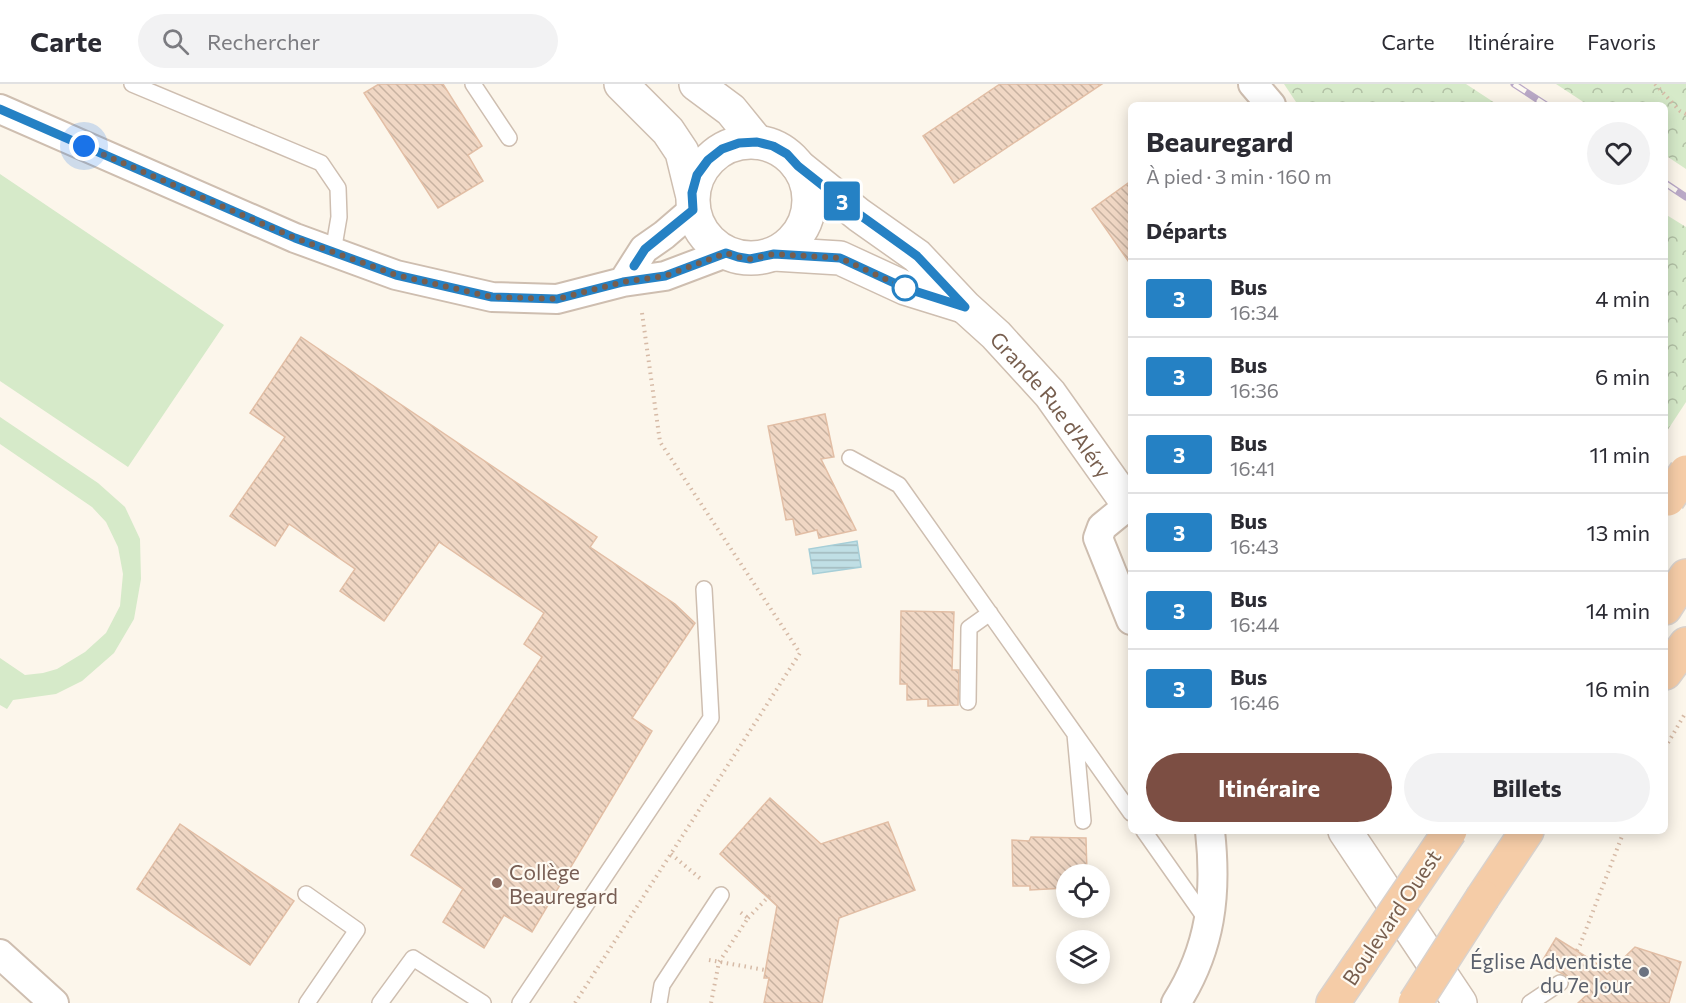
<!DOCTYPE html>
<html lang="fr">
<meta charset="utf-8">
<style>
:root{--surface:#fff;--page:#f2f2f3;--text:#2b2b33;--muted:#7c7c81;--line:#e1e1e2;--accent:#7c4e43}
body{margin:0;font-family:Commissioner,sans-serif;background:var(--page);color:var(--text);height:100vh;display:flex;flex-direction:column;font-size:22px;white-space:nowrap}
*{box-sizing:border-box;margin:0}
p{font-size:20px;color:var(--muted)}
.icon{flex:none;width:33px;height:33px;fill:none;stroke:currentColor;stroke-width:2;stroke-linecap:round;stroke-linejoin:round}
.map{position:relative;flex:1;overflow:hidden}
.side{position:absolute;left:1128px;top:18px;width:540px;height:732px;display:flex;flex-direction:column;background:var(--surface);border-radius:9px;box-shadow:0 3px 15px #0003}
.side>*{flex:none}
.badge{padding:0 12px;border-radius:4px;font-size:21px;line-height:39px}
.fabs{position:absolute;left:1056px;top:780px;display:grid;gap:12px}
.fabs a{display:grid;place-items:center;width:54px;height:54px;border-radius:50%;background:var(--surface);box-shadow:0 3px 15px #0003;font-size:30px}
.you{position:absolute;width:30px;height:30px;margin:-15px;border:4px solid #fff;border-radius:50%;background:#1a73e8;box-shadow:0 0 0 9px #1a73e833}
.map>.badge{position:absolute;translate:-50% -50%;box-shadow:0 0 0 3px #fff}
h2{padding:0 18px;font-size:22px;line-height:54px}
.round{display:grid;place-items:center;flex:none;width:63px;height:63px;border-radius:32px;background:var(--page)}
.headline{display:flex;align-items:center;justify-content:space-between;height:102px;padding:0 18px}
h1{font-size:28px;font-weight:700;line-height:45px}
.primary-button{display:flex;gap:12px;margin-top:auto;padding:12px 18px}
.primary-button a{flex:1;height:69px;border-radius:36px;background:var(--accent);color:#fff;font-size:24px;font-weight:700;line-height:69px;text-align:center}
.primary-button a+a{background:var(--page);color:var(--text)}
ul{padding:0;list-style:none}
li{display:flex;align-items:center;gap:18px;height:78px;padding:0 18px;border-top:2px solid var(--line)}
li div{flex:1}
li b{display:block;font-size:22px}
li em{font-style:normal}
li .badge{min-width:66px;font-weight:700;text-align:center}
header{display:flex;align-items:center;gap:36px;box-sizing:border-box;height:84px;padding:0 30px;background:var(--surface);border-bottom:2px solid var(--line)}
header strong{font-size:28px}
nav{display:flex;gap:33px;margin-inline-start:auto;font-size:21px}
.search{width:420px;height:54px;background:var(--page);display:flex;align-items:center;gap:15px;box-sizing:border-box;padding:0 21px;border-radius:33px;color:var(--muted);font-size:22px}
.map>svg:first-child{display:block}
.forest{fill:url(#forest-crowns)}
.garden{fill:#d6eac9}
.water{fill:url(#water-rules);stroke:#a6ced7;stroke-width:1.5}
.building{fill:url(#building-back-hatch);stroke:#e2bea5;stroke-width:1.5}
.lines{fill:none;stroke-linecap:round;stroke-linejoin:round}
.service-casing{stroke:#cebeb0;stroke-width:18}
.minor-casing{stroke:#cebeb0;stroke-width:32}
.tertiary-casing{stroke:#cebeb0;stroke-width:36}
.trunk-casing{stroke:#d9d2cd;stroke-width:36}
.path{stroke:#d6baa6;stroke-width:4;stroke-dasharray:1.5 4.5;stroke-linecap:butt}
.service{stroke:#fff;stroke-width:15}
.minor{stroke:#fff;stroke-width:28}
.tertiary{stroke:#fff;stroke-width:33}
.trunk{stroke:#f5cca7;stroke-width:33}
.rail-casing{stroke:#baa9c7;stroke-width:7}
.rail{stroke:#fefaf2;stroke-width:4.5;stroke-dasharray:14;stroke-linecap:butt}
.trunk-bridge-casing{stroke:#d9d2cd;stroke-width:36;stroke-linecap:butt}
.trunk-bridge{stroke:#f5cca7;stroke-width:33}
.line-casing{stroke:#fff;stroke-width:14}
.line{stroke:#2581c4;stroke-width:9}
.walk{stroke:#775e4e;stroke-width:6;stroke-dasharray:0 10.8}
.stop-dot{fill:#fff;stroke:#2581c4;stroke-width:3}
.education-dot{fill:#8d6e63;stroke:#fefaf2;stroke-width:2}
.worship-dot{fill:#6b7280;stroke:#fefaf2;stroke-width:2}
.labels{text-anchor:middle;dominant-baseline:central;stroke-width:4.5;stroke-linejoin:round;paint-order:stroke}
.street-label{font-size:21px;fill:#775e4e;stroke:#fefaf2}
.education-label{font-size:21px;fill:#785e54;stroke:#fefaf2;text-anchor:start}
.worship-label{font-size:21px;fill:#5b616d;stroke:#fefaf2;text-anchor:end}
</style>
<header>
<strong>Carte</strong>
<div class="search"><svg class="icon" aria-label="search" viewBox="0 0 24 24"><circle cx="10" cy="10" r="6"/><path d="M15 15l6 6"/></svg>Rechercher</div>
<nav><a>Carte</a><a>Itinéraire</a><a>Favoris</a></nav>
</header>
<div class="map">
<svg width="1686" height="919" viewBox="0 0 1686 919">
<defs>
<pattern id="forest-crowns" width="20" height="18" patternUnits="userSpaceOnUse" patternTransform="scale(1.5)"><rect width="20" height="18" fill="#d6eac9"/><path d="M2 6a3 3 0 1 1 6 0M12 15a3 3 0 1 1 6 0" fill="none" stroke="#b2c1a5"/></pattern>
<pattern id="water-rules" width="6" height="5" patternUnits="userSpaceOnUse" patternTransform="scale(1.5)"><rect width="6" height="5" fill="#c0dfe5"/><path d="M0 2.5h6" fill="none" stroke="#a1b8bc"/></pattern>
<pattern id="building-back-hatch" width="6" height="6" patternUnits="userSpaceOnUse" patternTransform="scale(1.5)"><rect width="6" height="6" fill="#f0d7c4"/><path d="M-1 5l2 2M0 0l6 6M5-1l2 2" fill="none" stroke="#c7b2a1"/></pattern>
</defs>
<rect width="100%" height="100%" fill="#fcf6eb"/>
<path class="forest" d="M1284,0H1466L1498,21H1298Z
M1556,0H1686V85L1665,71V21H1588Z
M1665,130L1686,143V318L1665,350Z"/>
<path class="garden" d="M0,90L224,241L128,383L0,297Z
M0,333L98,399L125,423L140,455L141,495L134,535L114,569L82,597L56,610L13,616L7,625L0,621V574L25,591L43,589L57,585L85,568L106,549L120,522L123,490L118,463L106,438L92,423L0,360Z"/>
<path class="water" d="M857,457L861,483L813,490L809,465Z"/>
<path class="building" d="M379,0H443L482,62L468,71L483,97L438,124L364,9Z
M1000,0H1102L954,99L923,52Z
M1131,97V181L1092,125Z
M301,253L597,453L590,463L675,520L695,539L632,634L652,647L532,848L504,831L484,864L443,838L463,805L411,771L542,573L524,560L544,529L439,458L384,537L340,507L355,485L289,440L275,462L230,432L285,353L250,329Z
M825,330L834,373L821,375L856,446L819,454L817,446L796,451L793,435L786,436L768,342Z
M901,527L954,528L952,586H959L958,621L928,622V615L907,616V600H900Z
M770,714L821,760L888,738L915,806L839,834L822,919H764L769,894H764L777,822L720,770Z
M180,740L294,817L250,881L137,805Z
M1031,753L1086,754L1087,790H1066V804L1030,806V802H1013L1012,756L1029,757Z
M1556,854L1595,878L1607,890L1635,863L1681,878L1669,919H1578L1590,908L1565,891L1541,879Z"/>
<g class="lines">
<defs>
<path id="service" d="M132,0L321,79L338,104L339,133L333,168
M473,0L509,54
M850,374L899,401L1131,729
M968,618L969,544L990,529
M1075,650L1083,737
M1144,747L1208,838
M306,810L357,846L307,919
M380,919L413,874L483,919
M520,919L711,634L704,505
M659,919L662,901L721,811
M1530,919L1560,899"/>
<path id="minor" d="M1253,0L1271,21
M0,25L295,154L396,191L492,213L557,215L623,198L665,192L726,169
M623,198L644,165L664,151L693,126
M1129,421L1102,443L1098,454L1131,536
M0,870L54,919
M1176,919C1211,864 1217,810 1210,747"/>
<g id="tertiary">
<path d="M621,0L668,47L682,68L692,109"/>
<path d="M696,0L731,26L757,58"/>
<circle cx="751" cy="116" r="58"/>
<path id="s1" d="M798,82L859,131L917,172L965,223L996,251L1050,310L1131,424"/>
<path d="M774,170L840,174L905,204L963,222"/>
<path d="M1345,747L1460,919"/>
</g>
<path id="trunk" d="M1665,524L1686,492
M1665,589L1686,560
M1483,813L1527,747
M1333,919L1361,878"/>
</defs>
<use href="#service" class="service-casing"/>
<use href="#minor" class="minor-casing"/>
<use href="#tertiary" class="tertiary-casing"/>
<use href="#trunk" class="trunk-casing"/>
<path class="path" d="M1655,0L1680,27L1686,30
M1665,664L1686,628
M671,770L702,796
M748,834L772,809
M709,876L765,886
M1571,877L1580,861L1624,747
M575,919L800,569L660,358L642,229
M711,919L719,878L748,834L740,828"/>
<use href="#service" class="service"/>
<use href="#minor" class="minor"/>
<use href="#tertiary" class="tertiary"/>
<use href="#trunk" class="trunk"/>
<defs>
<path id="rail" d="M1514,0L1546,21
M1665,99L1686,113"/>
</defs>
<use href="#rail" class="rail-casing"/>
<use href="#rail" class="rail"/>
<defs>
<path id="trunk-bridge" d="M1668,415L1686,388
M1361,878L1450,747
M1415,919L1483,813"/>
</defs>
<use href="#trunk-bridge" class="trunk-bridge-casing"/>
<use href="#trunk-bridge" class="trunk-bridge"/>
</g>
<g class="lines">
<defs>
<path id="line" d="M0,25L295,154L396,191L492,213L557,215L623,198L665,192L726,169L738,173L750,175L774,170L840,174L905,204L965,223L917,172L860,131L798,82L787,70L773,62L757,58L739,59L722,65L708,76L697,91L692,109L693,126L645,165L634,182"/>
</defs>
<use href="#line" class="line-casing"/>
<use href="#line" class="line"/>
<path class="walk" d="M84,62L295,154L396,191L492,213L557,215L623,198L665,192L726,169L738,173L750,175L774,170L840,174L905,204"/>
</g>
<circle class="stop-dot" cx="905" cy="204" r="12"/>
<circle class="education-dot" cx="497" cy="799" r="6"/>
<circle class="worship-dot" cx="1644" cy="888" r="6"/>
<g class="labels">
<g class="street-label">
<text stroke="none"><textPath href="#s1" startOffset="350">Grande Rue d'Aléry</textPath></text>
<text transform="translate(1391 833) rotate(-56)">Boulevard Ouest</text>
</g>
<g class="education-label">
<text x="509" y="787">Collège<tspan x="509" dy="24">Beauregard</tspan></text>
</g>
<g class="worship-label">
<text x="1632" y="876">Église Adventiste<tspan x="1632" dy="24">du 7e Jour</tspan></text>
</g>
</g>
</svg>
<div class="fabs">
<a><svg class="icon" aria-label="locate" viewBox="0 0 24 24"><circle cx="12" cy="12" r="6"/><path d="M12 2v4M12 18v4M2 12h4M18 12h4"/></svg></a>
<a><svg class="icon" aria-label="layers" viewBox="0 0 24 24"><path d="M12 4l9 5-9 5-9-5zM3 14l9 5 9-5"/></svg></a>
</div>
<div class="you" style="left:84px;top:62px"></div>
<b class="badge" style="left:842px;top:117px;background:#2581c4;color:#fff">3</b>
<section class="side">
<div class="headline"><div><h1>Beauregard</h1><p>À pied · 3 min · 160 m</p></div><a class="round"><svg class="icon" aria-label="heart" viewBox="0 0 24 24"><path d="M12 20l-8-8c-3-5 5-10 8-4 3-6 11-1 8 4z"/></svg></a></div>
<h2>Départs</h2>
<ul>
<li><span class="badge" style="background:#2581c4;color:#fff">3</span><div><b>Bus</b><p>16:34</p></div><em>4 min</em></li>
<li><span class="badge" style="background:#2581c4;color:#fff">3</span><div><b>Bus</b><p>16:36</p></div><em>6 min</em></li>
<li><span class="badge" style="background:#2581c4;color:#fff">3</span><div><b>Bus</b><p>16:41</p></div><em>11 min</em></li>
<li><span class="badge" style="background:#2581c4;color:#fff">3</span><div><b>Bus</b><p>16:43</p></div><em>13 min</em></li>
<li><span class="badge" style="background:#2581c4;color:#fff">3</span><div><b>Bus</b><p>16:44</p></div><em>14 min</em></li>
<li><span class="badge" style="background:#2581c4;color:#fff">3</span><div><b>Bus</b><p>16:46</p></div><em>16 min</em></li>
</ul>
<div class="primary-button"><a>Itinéraire</a><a>Billets</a></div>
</section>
</div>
